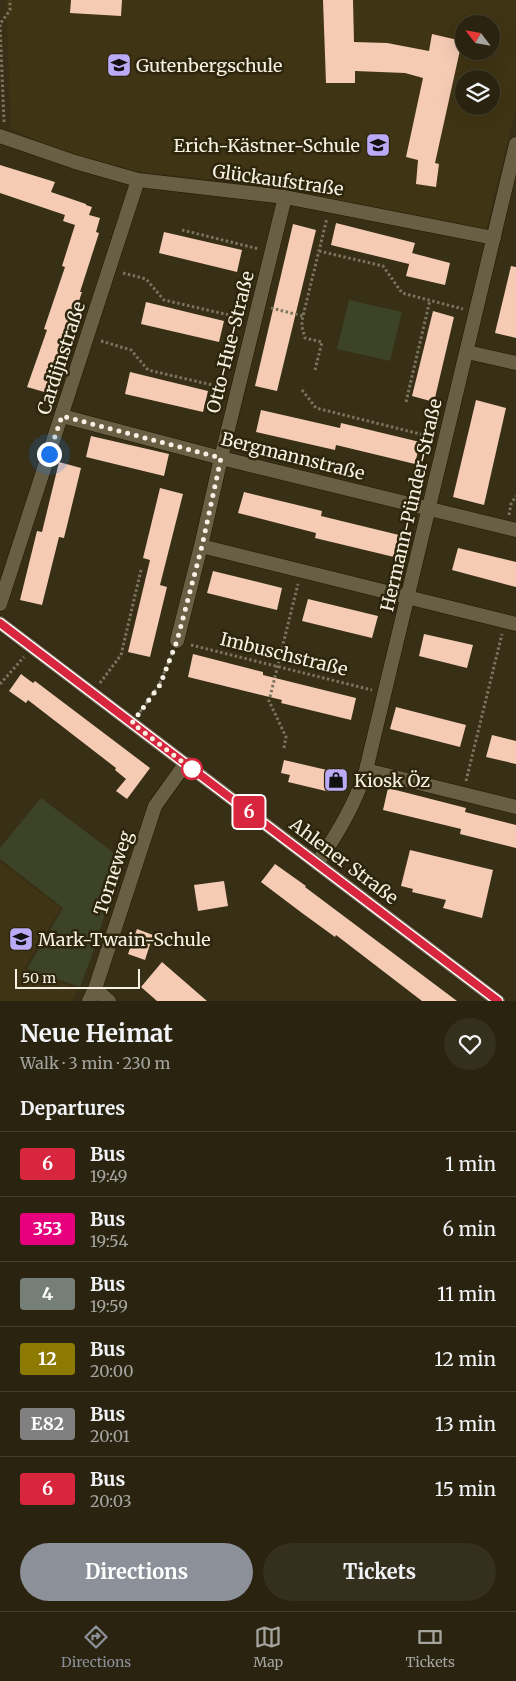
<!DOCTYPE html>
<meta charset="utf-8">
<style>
:root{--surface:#292310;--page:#352f1e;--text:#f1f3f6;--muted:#a5a49f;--line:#454030;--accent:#8c9099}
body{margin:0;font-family:Merriweather,serif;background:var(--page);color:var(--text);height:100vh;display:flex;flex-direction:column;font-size:19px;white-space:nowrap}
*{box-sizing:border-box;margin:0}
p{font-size:16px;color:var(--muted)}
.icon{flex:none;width:28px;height:28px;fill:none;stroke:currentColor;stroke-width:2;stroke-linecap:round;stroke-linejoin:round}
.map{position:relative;height:1001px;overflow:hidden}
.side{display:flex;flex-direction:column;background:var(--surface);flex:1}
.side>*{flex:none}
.badge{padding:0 10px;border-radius:4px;font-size:18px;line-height:32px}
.needle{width:32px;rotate:301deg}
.tools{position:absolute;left:455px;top:15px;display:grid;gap:10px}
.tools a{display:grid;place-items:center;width:45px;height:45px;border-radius:50%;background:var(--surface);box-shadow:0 5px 20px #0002,0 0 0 1px var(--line);font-size:25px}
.scale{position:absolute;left:15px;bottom:12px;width:125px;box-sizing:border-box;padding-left:5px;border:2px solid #f6f1e2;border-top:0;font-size:14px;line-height:18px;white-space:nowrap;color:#f6f1e2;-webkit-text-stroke:4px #2d250c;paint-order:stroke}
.you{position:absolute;width:25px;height:25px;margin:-12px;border:4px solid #fff;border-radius:50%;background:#1a73e8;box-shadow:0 0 0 8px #1a73e833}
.map>.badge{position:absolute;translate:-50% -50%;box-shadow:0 0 0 2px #fff}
h2{padding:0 20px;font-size:19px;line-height:45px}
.round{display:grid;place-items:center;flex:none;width:52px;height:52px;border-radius:26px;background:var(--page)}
.overview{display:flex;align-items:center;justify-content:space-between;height:85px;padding:0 20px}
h1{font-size:24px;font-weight:700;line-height:38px}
.primary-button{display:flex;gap:10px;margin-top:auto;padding:10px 20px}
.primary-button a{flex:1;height:58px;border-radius:30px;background:var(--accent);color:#fff;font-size:20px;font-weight:700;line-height:58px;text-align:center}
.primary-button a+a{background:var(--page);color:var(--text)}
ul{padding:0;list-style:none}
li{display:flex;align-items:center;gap:15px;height:65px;padding:0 20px;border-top:1px solid var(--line)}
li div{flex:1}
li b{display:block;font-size:19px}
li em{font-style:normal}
li .badge{min-width:55px;font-weight:700;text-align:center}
.dock{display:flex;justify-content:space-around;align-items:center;height:70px;border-top:1px solid var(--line);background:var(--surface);font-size:14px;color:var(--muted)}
.dock a{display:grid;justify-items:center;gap:2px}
.dock .on{color:var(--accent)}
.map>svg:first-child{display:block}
.built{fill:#3f3514;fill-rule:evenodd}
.green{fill:#3c4326}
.building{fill:#f5cbb4}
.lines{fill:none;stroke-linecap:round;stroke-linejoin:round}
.minor-casing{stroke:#1f1701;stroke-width:15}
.secondary-casing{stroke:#1f1701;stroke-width:15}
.path{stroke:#7b745e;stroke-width:3;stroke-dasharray:2.5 2.5;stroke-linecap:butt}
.minor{stroke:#685f45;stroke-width:14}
.secondary{stroke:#685f45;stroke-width:14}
.line-casing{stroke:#fff;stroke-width:11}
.line{stroke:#d7263d;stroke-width:8}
.walk{stroke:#f6f1e2;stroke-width:5;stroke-dasharray:0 9}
.stop-dot{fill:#fff;stroke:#d7263d;stroke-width:2.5}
.labels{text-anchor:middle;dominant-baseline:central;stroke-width:5;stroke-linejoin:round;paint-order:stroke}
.poi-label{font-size:18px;fill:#f6f1e2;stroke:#2d250c;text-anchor:start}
.street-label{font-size:18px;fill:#f6f1e2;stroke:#2d250c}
</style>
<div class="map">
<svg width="516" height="1001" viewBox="0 0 516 1001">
<rect width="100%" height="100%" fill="#372f16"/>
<path class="built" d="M6,0H516V107L486,229L258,184L140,172L61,151L11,129ZM464,24H491V51H464ZM464,79H491V106H464Z
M0,862L61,908L24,969L78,989L72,1001H0Z"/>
<path class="green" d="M349,300L402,312L390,361L337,349Z
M41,798L122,859L92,955L80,987L27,969L63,908L0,859V848Z"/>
<path class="building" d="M71,0H122L121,16L70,13Z
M323,0H353L354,42L387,43L429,51L432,34L462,41L435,163L439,164L436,187L416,184L418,160L406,157L423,78L405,73L355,71V83H326Z
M0,165L55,182L51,192L86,204V205L92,207L89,215L100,218L96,232L99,233L80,292H82L48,393L27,387L47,330L44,329L65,267L62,266L75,225L63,221L65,215L0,193Z
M336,223L415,243L409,264L331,245Z
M293,224L316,230L277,391L255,386Z
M164,232L242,250L237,272L159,253Z
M412,253L450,263L445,285L406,276Z
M511,266L516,267V338L495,333Z
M146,302L224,321L219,342L141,324Z
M433,311L454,317L434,402L412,396Z
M130,372L208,391L203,412L125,394Z
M476,400L506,408L484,505L453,497Z
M261,410L340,428L341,423L420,442L415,464L336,445L335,450L256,432Z
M91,436L169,454L164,476L86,457Z
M59,462L81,468L64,538L59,537L42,605L20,600L37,531L42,532Z
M160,488L183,494L160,585L167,587L150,657L128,652L150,560L143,558Z
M244,492L322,511L321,516L399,535L394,557L315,538L316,533L238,513Z
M458,548L516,562V587L452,570Z
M213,571L282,588L277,610L207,593Z
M308,599L378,616L372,638L302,621Z
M424,634L473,645L467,668L419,656Z
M193,654L263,672V675L356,698L351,720L281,703L282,700L188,677Z
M21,674L33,683L35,681L150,768L127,799L116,791L126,779L115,770L116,768L28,700L26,703L9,691Z
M396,707L466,725L460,747L390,729Z
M492,735L516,741V764L486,757Z
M284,760L344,774L341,787L332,785L330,792L288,782L290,775L281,773Z
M388,788L466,808L465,812L516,825V848L460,834L461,829L383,810Z
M410,850L493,870L482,918L443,908L446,900L412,892L413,889L401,886Z
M275,864L306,886L305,887L457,1001H422L336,935L335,937L302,913L261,882Z
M224,881L228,906L198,911L194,885Z
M137,929L153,935L145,960L128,954Z
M162,962L207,1001H157L141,987Z"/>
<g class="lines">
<defs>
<path id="minor" d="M0,136L75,162L138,180L285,197L494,238
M467,352L516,363
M62,416L221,458L516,530
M201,546L516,624
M0,604L138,180
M177,641L201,546L221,458L285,197
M366,770L516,807
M317,864C337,834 355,805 366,770L516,144
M95,989L109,1001
M89,1001L95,989L155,806L186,763"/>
<path id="secondary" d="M0,623L498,1001"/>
</defs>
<use href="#minor" class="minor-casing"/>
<use href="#secondary" class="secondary-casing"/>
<path class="path" d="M4,122L0,24L10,10V0
M182,230L259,249
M319,251L383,266L402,293L463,309
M123,273L146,279L164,300L242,318
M271,308L303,316
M101,341L131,350L148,370L225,388
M315,370L322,342L305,338L302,327V320L327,218
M302,390L316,408L432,437
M406,402L430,300
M509,515L511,504L516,496
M191,645L372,690
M100,683L121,655L141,570
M0,684L24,657
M140,712L159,685L172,654
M284,748L286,737L269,701L298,584
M466,781L502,634"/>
<use href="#minor" class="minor"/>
<use href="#secondary" class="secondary"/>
</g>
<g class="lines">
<defs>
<path id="line" d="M0,623L498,1001"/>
</defs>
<use href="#line" class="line-casing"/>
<use href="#line" class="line"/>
<path class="walk" d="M49,454L62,416L221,458L202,546L177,641L160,685L132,723L193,770L192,769"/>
</g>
<defs>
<symbol id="school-square" viewBox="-11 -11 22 22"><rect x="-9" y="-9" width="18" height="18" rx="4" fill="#bbaaf6" stroke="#2d250c"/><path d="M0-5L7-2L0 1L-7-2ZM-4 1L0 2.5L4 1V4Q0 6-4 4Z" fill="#111"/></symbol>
<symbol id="shop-square" viewBox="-11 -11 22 22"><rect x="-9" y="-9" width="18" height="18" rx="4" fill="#bbaaf6" stroke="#2d250c"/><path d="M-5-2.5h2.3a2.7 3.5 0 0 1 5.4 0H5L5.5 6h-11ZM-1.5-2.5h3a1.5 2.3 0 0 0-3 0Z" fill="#111"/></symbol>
</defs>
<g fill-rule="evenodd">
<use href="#school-square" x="105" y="51" width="28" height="28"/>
<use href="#school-square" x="364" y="131" width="28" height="28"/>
<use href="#shop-square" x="322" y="766" width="28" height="28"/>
<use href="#school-square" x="7" y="925" width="28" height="28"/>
</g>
<circle class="stop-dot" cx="192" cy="769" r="10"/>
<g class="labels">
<g class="poi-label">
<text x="136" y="65">Gutenbergschule</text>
<text x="360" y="145" text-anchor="end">Erich-Kästner-Schule</text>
<text x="354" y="780">Kiosk Öz</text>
<text x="38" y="939">Mark-Twain-Schule</text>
</g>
<g class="street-label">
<text transform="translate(278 180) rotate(8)">Glückaufstraße</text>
<text transform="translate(230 342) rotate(-76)">Otto-Hue-Straße</text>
<text transform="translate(61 358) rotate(-72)">Cardijnstraße</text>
<text transform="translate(293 456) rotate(14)">Bergmannstraße</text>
<text transform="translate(411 505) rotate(-77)">Hermann-Pünder-Straße</text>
<text transform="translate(284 654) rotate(14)">Imbuschstraße</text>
<text transform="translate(344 861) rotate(37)">Ahlener Straße</text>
<text transform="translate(113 873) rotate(-72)">Torneweg</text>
</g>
</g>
</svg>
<div class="tools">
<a><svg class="needle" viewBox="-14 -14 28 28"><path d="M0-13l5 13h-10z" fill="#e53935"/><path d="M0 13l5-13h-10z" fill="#a5a49f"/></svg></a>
<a><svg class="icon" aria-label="layers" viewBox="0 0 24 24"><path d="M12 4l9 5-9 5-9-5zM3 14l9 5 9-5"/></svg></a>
</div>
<div class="scale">50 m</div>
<div class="you" style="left:49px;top:454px"></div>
<b class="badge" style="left:249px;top:812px;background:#d7263d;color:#fff">6</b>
</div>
<section class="side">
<div class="overview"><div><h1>Neue Heimat</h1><p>Walk · 3 min · 230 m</p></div><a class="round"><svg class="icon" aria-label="heart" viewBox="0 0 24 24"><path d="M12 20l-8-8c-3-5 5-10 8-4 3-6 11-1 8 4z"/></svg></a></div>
<h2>Departures</h2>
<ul>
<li><span class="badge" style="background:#d7263d;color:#fff">6</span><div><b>Bus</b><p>19:49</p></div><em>1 min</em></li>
<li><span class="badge" style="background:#e6007e;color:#fff">353</span><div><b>Bus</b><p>19:54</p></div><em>6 min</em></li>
<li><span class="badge" style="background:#757f77;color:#fff">4</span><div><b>Bus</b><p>19:59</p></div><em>11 min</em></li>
<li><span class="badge" style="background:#8d7a02;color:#fff">12</span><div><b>Bus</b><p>20:00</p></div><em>12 min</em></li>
<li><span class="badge" style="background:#808080;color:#fff">E82</span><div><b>Bus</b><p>20:01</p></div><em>13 min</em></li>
<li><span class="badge" style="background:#d7263d;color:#fff">6</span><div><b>Bus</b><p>20:03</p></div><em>15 min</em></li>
</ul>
<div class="primary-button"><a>Directions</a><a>Tickets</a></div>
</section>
<nav class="dock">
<a class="on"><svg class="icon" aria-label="directions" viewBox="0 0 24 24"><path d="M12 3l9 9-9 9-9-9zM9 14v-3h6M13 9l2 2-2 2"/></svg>Directions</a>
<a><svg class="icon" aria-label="map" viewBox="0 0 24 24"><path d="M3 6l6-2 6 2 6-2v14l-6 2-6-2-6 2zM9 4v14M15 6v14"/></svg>Map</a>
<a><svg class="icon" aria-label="tickets" viewBox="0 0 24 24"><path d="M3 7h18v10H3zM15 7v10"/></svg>Tickets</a>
</nav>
